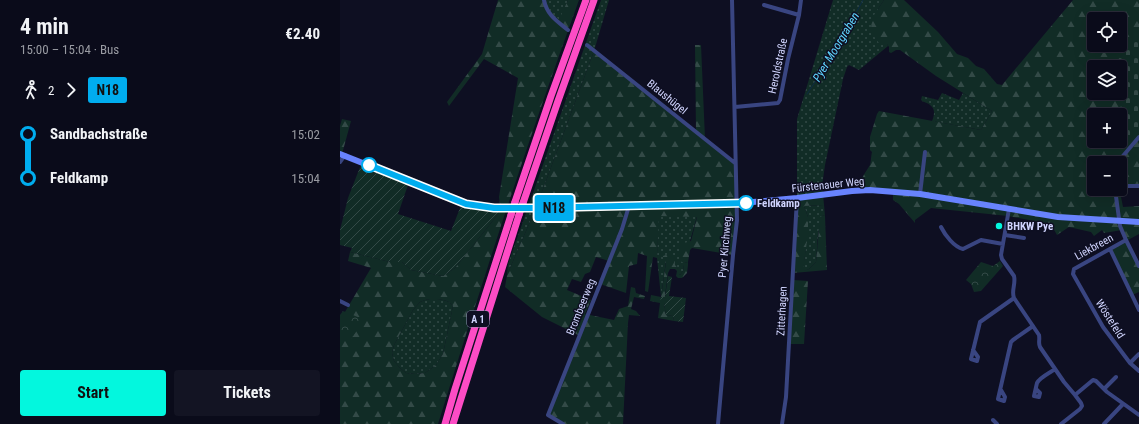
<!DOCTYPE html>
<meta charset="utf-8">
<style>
:root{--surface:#0a0b1a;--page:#131423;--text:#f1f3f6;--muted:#999ba2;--line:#2a2b39;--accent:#03f7de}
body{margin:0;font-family:"Roboto Condensed",sans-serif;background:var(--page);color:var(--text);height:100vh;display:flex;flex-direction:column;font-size:15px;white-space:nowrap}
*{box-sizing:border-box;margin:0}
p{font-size:13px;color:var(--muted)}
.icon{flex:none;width:22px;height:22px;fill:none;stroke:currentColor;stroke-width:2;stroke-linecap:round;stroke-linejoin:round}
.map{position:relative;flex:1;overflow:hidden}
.details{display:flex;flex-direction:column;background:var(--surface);width:340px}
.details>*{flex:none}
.badge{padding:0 8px;border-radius:3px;font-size:14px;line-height:26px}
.fabs{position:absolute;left:747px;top:12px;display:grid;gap:8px}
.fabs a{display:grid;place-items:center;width:40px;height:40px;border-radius:4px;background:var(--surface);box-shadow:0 4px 16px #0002,0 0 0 1px var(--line);font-size:20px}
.map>.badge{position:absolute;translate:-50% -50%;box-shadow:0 0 0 2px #fff}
.legs{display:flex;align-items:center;gap:6px;height:44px;padding:0 20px;font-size:13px}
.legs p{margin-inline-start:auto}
.summary{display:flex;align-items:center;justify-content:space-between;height:68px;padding:0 20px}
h1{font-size:22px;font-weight:700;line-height:30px}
.button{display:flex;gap:8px;margin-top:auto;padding:8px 20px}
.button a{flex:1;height:46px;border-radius:4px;background:var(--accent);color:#111;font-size:16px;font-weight:700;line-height:46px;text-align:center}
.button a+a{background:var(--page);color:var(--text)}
ul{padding:0 20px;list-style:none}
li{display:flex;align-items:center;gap:14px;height:44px;font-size:15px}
li i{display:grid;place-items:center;width:6px;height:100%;margin:0 5px;background:currentColor}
li i::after{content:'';width:10px;height:10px;margin:-5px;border:3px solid;border-radius:50%;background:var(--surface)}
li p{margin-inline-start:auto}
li:first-child i{background:linear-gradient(#0000 50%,currentColor 0)}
li:last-child i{background:linear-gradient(currentColor 50%,#0000 0)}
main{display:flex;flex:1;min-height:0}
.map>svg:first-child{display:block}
.grass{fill:url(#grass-dots)}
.forest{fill:url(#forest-firs);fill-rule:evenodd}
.cemetery{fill:url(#cemetery-stones)}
.park{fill:url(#park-crowns)}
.garden{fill:url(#garden-furrows)}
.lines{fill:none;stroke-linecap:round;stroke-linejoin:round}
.stream{stroke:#0c2b43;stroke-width:1}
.street{stroke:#394581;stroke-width:4}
.secondary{stroke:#6883fd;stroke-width:6}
.highway{stroke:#fd4cc5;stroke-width:7}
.highway-bridge{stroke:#fd4cc5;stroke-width:7}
.line-1-casing{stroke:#fff;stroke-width:9}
.line-1{stroke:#00adef;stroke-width:6}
.stop-1-dot{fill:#fff;stroke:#00adef;stroke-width:2}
.poi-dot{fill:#03f7de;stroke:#0e0f22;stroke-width:1.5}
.labels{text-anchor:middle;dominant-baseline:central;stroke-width:3;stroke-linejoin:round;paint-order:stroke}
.shield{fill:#0e0f22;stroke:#9699bc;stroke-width:1}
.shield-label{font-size:10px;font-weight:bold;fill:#d0d4fe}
.street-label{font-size:11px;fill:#d0d4fe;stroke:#0e0f22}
.stop-label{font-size:11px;font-weight:bold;fill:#d0d4fe;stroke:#0e0f22;text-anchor:start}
.poi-label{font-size:11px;font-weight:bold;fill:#d0d4fe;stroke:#0e0f22;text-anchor:start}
.water-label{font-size:12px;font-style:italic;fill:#5fd4fd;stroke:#0e0f22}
</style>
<main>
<section class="details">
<div class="summary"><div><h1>4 min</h1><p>15:00 – 15:04 · Bus</p></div><b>€2.40</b></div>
<div class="legs"><svg class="icon" aria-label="walk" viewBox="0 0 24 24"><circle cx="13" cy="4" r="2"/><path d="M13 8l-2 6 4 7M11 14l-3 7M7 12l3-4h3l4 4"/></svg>2<svg class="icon" aria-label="forward" viewBox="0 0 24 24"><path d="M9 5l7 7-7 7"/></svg><b class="badge" style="background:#00adef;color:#111">N18</b></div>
<ul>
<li><i style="color:#00adef"></i><b>Sandbachstraße</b><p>15:02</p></li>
<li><i style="color:#00adef"></i><b>Feldkamp</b><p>15:04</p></li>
</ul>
<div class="button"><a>Start</a><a>Tickets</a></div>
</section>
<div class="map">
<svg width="799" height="424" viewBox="0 0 799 424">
<defs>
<pattern id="grass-dots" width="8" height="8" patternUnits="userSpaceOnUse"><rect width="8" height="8" fill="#112c26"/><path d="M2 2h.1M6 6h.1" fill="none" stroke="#334a47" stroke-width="1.8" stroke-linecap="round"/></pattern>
<pattern id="forest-firs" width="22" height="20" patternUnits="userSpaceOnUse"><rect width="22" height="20" fill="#112c26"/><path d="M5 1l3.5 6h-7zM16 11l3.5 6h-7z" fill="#334a47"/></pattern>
<pattern id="cemetery-stones" width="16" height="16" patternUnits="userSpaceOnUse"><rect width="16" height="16" fill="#112c26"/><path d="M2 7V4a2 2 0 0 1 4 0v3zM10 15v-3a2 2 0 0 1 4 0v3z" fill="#334a47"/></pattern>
<pattern id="park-crowns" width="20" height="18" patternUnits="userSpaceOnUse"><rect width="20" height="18" fill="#112c26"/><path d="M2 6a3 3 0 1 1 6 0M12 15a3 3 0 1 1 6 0" fill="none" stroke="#334a47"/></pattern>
<pattern id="garden-furrows" width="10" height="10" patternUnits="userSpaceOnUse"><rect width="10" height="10" fill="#112c26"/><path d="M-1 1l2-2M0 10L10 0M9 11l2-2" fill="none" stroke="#334a47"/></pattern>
</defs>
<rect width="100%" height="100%" fill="#0e0f22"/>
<path class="grass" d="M206,0H228L220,21L209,11Z
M261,0H269L254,51L196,208L167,275L168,264Z
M493,0H544L538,9L537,38L547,43L548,46L519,70L509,65L507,67L503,79L485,165L482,186L483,194L457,198V119Z
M602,93L619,100L623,93L652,111L641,130L592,121C594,116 596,109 590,105C587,102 584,103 581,100L582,96L598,100Z
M484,205L485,216L482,215L478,234L476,262L469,269L462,272L465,255L468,217L464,206Z
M318,216H357L344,263L348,262V265H344L343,271L340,275L339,274C339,266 333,264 326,261L321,297L317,258Z
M90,299C98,299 109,299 113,306L103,354L96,365L85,373L75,374L66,373L60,368L54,361L52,353L54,345L73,310L80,302L85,300Z"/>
<path class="forest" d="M158,0H206L210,11L219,20L228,0H239C188,140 142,282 98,424H0V317H2L31,268L8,261L10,252L50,262H62L71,270L103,276L115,268L163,208L160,205L159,197L178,78L144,59L109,106L107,102L142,54ZM90,299C98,299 109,299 113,306L103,354L96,365L85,373L75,374L66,373L60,368L54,361L52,353L54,345L73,310L80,302L85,300Z
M544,0H564L598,32L617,54L628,58L636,66L644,69L657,84L662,85L733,0H799V184H780L781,197L783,207L799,206V234L786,241L799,265V292L792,295L770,249L786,240L782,230L764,233L762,230L754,236L751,232L729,227L717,235L712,226L705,223L668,216L591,208L575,220V223L559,204L553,200V192L520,191C520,178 524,175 530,165C531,162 531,156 532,152L530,150V137L537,114L539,111L641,130L652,111L596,76L560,50H556L551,53L549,52V47L547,44H540L538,42L537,38H535L531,29L532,18ZM754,19H780V45H754ZM754,67H780V93H754ZM754,115H780V141H754ZM754,163H780V189H754Z
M355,45H361L365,139L395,163L397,207L393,255L352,248L350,250L348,262L344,263L340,261L341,244L351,241L357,217L319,216L317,258L313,257L308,292L305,291L307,256L298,253L297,264L289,266L286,293L260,284L269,261L256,257L250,272L245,274L241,282L232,279L227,290L251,300L245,314L274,320L279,309L288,306L291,287L295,288L296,293L305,296L304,299L294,297L291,309L296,311L300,316L289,315L288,323L283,424H224L209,414L240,336L202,317L165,287L167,275L196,208L254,51L356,132Z
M2,119L11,121L2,154H0V126Z
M483,194L484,205L464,206L468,217V233L463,271L469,269L476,262L480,217L482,215L485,216L487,270L453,273V280L468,281L464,344H449L457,198Z
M329,254L334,256L335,265L339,270H341L339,274L340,275L343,271L344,265H348L347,273L342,278H338L336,276L337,271L335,269H330L328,273L324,303L326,315L333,316L334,321L318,318L320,303L310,301L311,295L321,297L326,262L323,260V256Z"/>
<path class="cemetery" d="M799,35V129L778,152L779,141H780L781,88L778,49Z"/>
<path class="park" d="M660,261L663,266L641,291L634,292L631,284L626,280L641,262L653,266Z
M3,311L25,320L10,340L0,334V315Z"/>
<path class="garden" d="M22,162L69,182L58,214L111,231L122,203L163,208L115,268L103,276L71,270L62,262H50L10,252L12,248L0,245V230L8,198Z
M328,276L332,277L329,296L346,298L343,322L334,321L333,316L326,315L324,303H320L321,297H325Z"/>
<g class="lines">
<path class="stream" d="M467,94L495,52L523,0"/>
<path class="street" d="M204,0C207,15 217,21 228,30
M424,5L459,15
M247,45L395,163
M395,107L438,103L440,100L448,59L459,15L461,0
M0,162L5,155
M777,163L799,137
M780,186H799
M775,189L780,226L786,240L799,266
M580,194L585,152
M669,209L661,255L662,259L674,276C676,284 671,291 674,298L699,335C700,340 698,343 700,347L724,382L735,395
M601,227C605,235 614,247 623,249L641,240L663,244
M665,235L684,238
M786,240L734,269L733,274L763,327L790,363L799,371
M770,249L799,310
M0,301L8,305
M633,350L638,357L637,361L631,359L640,322L674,298
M790,363L799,354
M696,389L700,393L699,397L694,396C695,392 696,387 697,383C700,377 710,373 715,369
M764,389L776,377
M661,390L665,397L664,401L658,399L671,342L673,340L693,326
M653,420L657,424
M223,424L208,415L282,229L289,206
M378,424L393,255L397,220L392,0
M442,424L446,397L457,198
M721,424L740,409L742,406L741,403L735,395L753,380L756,381L767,392L799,415
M764,424L783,404"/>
<path class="secondary" d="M0,154L126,204L154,208H196L402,203L457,198L512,191L530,190L580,194L718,217L799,222"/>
<path class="highway" d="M175,202L211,96L246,0
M183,203L218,101L254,0
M105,424L115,389L171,215
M113,424L179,215"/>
<path class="highway-bridge" d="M171,215L175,202
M179,215L183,203"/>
</g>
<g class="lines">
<defs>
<path id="line-1" d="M29,165L126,204L154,208H196L406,203"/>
</defs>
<use href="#line-1" class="line-1-casing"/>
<use href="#line-1" class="line-1"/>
</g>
<g class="stop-1-dot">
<circle cx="29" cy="165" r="7"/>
<circle cx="406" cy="203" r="7"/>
</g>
<circle class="poi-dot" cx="659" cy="226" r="4"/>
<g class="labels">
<rect class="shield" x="127" y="311" width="22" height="16" rx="3"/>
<g class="shield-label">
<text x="138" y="319">A 1</text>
</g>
<g class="street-label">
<text transform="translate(438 66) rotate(-78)">Heroldstraße</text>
<text transform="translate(327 97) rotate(39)">Blaushügel</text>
<text transform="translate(488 185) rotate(-6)">Fürstenauer Weg</text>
<text transform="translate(385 247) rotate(-85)">Pyer Kirchweg</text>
<text transform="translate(754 247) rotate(-29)">Liekbreen</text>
<text transform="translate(241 307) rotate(-68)">Brombeerweg</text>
<text transform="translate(442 311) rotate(-87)">Zitterhagen</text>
<text transform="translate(770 319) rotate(57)">Wöstefeld</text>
</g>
<g class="stop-label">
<text x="417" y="203">Feldkamp</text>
</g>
<g class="poi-label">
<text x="667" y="226">BHKW Pye</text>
</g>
<g class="water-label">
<text transform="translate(496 47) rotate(-59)">Pyer Moorgraben</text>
</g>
</g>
</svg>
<div class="fabs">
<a><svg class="icon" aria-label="locate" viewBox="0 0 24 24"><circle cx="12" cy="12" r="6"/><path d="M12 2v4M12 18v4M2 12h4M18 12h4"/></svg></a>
<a><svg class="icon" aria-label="layers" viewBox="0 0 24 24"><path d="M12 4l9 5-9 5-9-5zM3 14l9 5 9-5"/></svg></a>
<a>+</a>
<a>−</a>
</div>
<b class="badge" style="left:214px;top:208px;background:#00adef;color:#111">N18</b>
</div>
</main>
